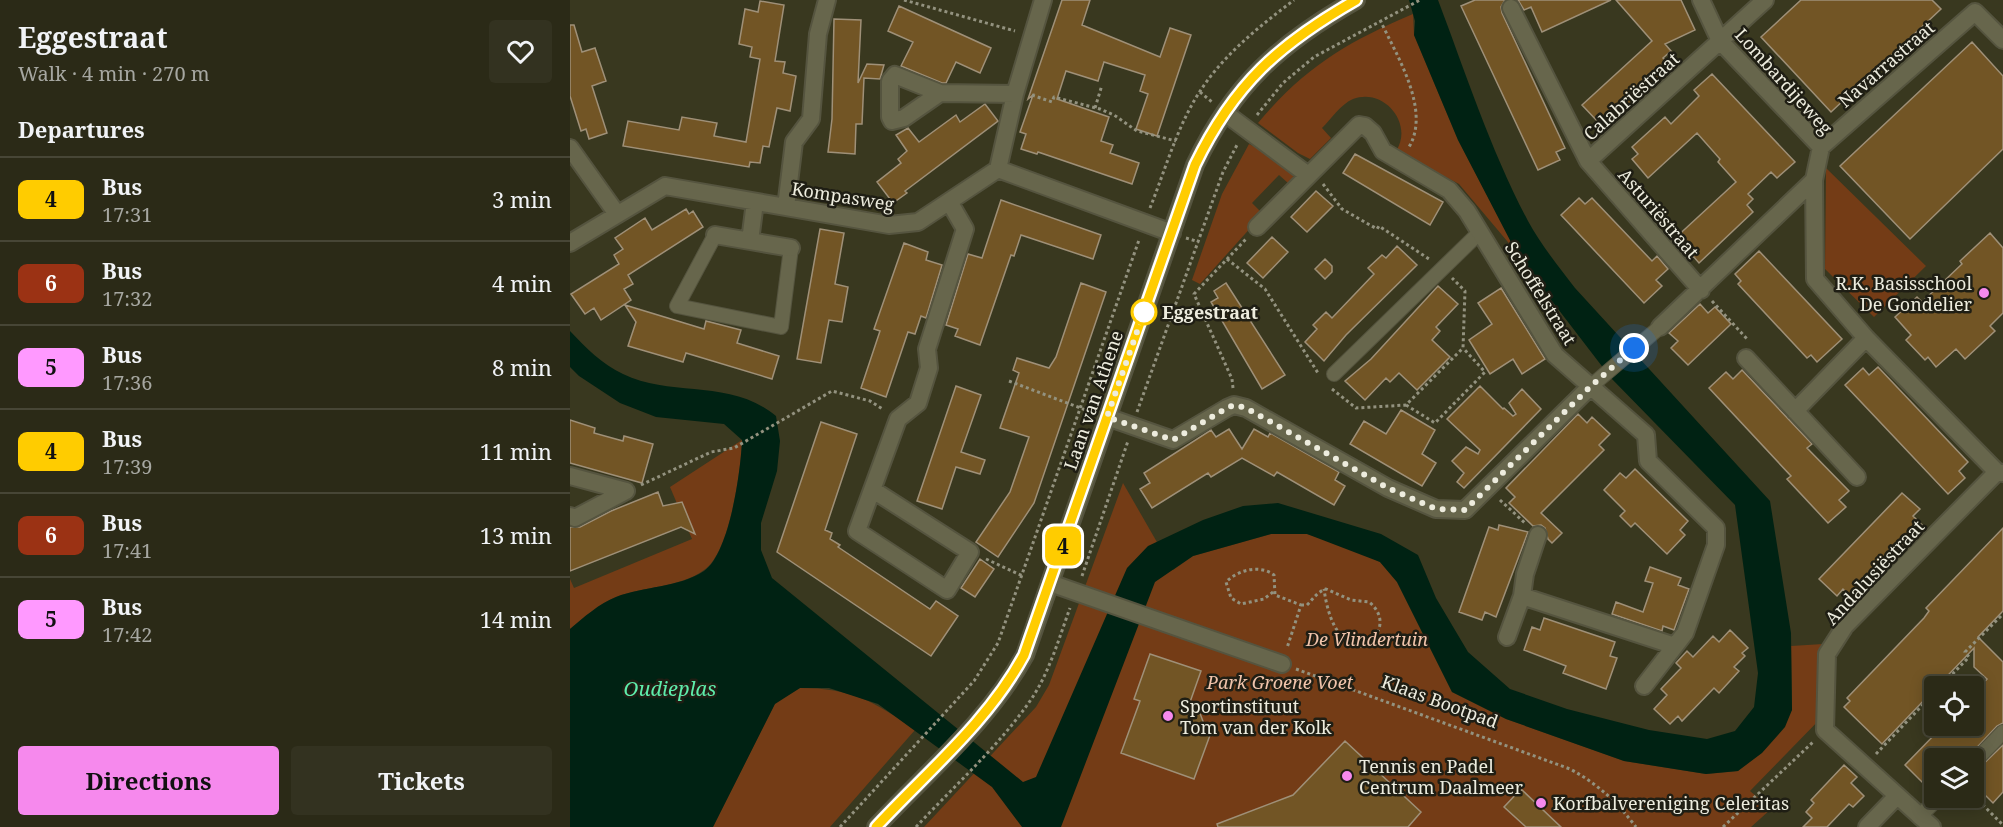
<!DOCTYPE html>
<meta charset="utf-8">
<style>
:root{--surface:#2b2a17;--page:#333220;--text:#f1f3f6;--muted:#a6a7a1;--line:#474636;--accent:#f689ed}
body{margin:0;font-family:"Noto Serif",serif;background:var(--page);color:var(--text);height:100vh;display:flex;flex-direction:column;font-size:22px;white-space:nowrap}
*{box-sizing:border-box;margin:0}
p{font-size:20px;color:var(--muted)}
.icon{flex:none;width:33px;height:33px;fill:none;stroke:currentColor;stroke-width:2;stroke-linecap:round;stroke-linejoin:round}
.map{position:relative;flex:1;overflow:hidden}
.panel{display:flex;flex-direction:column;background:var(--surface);width:570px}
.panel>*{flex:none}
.badge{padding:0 12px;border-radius:9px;font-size:21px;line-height:39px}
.controls{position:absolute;left:1354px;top:676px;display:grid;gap:12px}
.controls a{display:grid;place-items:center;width:60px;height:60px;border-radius:6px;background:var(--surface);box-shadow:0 3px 15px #0003,0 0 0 2px var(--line);font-size:30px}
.you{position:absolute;width:30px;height:30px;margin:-15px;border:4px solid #fff;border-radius:50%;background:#1a73e8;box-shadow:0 0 0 9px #1a73e833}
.map>.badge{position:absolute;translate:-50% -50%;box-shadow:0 0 0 3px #fff}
h2{padding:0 18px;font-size:22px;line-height:54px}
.round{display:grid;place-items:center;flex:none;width:63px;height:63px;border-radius:6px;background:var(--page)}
.overview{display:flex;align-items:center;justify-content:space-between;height:102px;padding:0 18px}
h1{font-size:28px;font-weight:700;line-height:45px}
.primary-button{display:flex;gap:12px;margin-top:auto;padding:12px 18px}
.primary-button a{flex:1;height:69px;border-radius:6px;background:var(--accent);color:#111;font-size:24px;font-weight:700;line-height:69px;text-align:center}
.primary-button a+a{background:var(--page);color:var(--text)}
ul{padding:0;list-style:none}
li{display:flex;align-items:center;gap:18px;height:84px;padding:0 18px;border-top:2px solid var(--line)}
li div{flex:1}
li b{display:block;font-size:22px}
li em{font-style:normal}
li .badge{min-width:66px;font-weight:700;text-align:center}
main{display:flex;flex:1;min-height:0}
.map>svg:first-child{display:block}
.green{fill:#743c16}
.water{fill:#002213}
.building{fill:#725525;stroke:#9f9078;stroke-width:1.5}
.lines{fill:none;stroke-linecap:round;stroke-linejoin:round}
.pedestrian-casing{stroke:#55543f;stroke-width:16}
.minor-casing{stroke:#55543f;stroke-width:20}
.tertiary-casing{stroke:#55543f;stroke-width:20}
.path{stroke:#93927f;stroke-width:3;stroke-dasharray:3 3;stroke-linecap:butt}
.pedestrian{stroke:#67664c;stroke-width:14}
.minor{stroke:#67664c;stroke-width:16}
.tertiary{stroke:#67664c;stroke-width:16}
.line-casing{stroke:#fff;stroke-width:14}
.line{stroke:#fc0;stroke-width:9}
.walk{stroke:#edecde;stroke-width:6;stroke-dasharray:0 10.8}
.poi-dot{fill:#f689ed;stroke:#1f1e14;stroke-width:2}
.stop-dot{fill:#fff;stroke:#fc0;stroke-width:3}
.labels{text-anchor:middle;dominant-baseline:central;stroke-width:5;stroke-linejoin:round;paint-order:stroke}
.street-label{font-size:18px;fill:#edecde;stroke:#1f1e14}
.poi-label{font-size:18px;fill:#edecde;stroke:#1f1e14;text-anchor:start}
.stop-label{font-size:18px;font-weight:bold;fill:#edecde;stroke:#1f1e14;text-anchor:start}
.park-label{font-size:18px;font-style:italic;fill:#f1c4ab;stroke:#1f1e14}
.water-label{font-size:20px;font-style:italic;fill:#5eedab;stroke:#1f1e14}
</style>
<main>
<section class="panel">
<div class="overview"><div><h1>Eggestraat</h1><p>Walk · 4 min · 270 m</p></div><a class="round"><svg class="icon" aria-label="heart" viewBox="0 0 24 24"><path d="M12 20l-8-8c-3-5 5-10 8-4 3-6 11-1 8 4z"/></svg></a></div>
<h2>Departures</h2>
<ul>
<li><span class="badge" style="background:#fc0;color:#111">4</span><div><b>Bus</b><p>17:31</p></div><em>3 min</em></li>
<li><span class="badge" style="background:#9b3214;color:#fff">6</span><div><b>Bus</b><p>17:32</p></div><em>4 min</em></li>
<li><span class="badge" style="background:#f9f;color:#111">5</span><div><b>Bus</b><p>17:36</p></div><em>8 min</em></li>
<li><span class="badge" style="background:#fc0;color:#111">4</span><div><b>Bus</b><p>17:39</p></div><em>11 min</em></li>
<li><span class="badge" style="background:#9b3214;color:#fff">6</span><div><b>Bus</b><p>17:41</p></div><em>13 min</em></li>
<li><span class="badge" style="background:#f9f;color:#111">5</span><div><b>Bus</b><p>17:42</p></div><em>14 min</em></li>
</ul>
<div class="primary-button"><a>Directions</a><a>Tickets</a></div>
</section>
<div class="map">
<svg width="1433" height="827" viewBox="0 0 1433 827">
<rect width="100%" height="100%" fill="#39381f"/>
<path class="green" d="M843,14L844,35L888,140L948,254L889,184L826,151C844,124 814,87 783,99C771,104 761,119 752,128L761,138L740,159L728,153L688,123C735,67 777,42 843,14Z
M679,144L701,155L725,175L718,183L709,175L682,203L693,214L630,284L622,280L652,194Z
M1256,168L1356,266L1304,317L1255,269Z
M172,440C171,469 160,553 134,570C109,588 74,586 46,597C30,603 13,618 0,629V579L4,588L122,539L100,487Z
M553,483L603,570L623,556L701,534H737L778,547L810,562L827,582L882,692L936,719L1054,761L1136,774L1168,771L1222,710L1221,646L1253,644L1255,714L1180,791L1201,809L1181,827H354L466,707L479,685Z
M230,688C281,688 304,701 345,730L260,827H143L205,703Z"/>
<path class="water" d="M839,0H868C896,74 921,151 958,221C971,245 989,267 1005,288L1200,501L1221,633L1222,710L1215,727L1192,753L1168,771L1136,774L1054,761L936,719L882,692L827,582L810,562L737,534H701L623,556L585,582L491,827H452L422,787L308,704L259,688H230L205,704L143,827H0V629C13,618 30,603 46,597C74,586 108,588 134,571C160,553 171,469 172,440L154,424L86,417L50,403L9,376L0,367V331C16,348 32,364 53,374C103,398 160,378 206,416L210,441L207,471L191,523V550L202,578L453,782L466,777L557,568L578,546L633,520L673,506L708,503L811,534L848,555L866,598L898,652L940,689L997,709L1079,730L1137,739L1165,731L1184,707L1188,673L1165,505L1041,378L975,292L944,248L888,140L844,35L845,21Z"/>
<path class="building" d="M492,0H520L512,25L590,57L600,28L621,35L587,136L566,129L578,94L570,91L575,75L534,62L528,81L496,71L487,99L539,117L531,141L543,145L540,153L569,163L562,184L468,152L467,154L451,149L456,134L450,132L463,95L458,99Z
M905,0H935L931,7L932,13L995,148L986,152L990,160L968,170L891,6Z
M948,0H1041L972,32L961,7L954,10Z
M1046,0H1111L1125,30L1095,44L1101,51L1093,58L1096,61L1090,67L1096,74L1041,124L1035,117L1029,123L1012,105L1082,41Z
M1231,0H1362L1371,9L1261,112L1191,37Z
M190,1L214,5L205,61L215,62L213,73L226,76L220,111L207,108L199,147L193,146L190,163L180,162L179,167L53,146L58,121L109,130L112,117L147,123L144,136L176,142L190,59L180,57L182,47L169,44L175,9L188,12Z
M329,6L421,48L410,73L386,62L376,83H372L331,66L343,42L318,31Z
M264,19L291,20L288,83L297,64L314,65L310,79L294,78L292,124H286L285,154L258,152L262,119Z
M0,25H4L12,52L25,48L36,81L22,86L37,133L19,139L16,129L11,131L0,96Z
M1402,42L1433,76V149L1340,239L1270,166Z
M1142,74L1225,162L1207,178L1201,172L1178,194L1183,199L1177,205L1183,212L1129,263L1123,256L1119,260L1102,241L1166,182L1148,162L1150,159L1127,133L1078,178L1062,159L1068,154L1062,147L1095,117L1101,124L1129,96L1124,90Z
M415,104L428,121L335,191L337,193L323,203L307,182L331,163L328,159L337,151L326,135L338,128L349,142L386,115L390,122Z
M785,154L873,202L860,225L773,173Z
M746,191L763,206L737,232L721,217Z
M1009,198L1015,204L1022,198L1082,261L1087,256L1098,269L1086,280L1092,286L1074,303L991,215Z
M431,200L531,235L523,259L451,235L444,256L441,255L410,345L385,336L388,329L376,325L398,254L412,258Z
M116,209L119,214L123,211L133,227L58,275L63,284L54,289L61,300L31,320L24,308L15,314L1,294L49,264L44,255L53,249L45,238L75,218L82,230Z
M250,229L274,233L265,284L278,287L272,322L259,320L251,363L227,359Z
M1420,233L1433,248V313L1420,326L1425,331L1395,359L1386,349L1366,367L1358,357L1355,360L1336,340L1341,335L1325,317L1347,297L1352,302L1392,264L1390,261Z
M702,237L718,252L693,278L677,263Z
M334,243L358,252L356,260L372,265L356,318L351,316L345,334L338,332L316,397L291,388L310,331L304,329Z
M827,246L847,265L776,335L754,361L735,342L747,329L743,325L756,312L762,318L804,274L798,268L812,255L816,258Z
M1189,251L1272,339L1247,362L1241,355L1237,358L1168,284L1171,281L1165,274Z
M755,259L762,266V272L755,279L745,269Z
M511,283L536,292L464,503L428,557L406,542L440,492L459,437L430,428L449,373L443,370L447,358L479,368L486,357Z
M656,283L715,375L692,389L641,302L648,298L644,291Z
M868,286L888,304L866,327L870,331L862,340L880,357L847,390L829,373L820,382L816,378L795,400L775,381L801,359Z
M931,288L975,359L952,374L943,359L920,374L899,340L922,324L908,303Z
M1130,304L1138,313L1145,307L1161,324L1118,365L1101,348L1108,341L1099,333Z
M55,305L134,329L136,321L171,330L167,343L209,356L202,379L116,353L113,362L58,346L66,322Z
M1308,367L1398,462L1389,471L1395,478L1378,494L1275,385L1293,368L1299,375Z
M1172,370L1242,444L1237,448L1279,491L1269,500L1276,507L1258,523L1217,479L1221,476L1139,388L1156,372L1163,379Z
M386,386L411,395L391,452L415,460L410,474L386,467L372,509L347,501Z
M910,386L933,409L934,408L943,416L946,414L939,403L952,389L971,409L894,488L887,482L894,473L882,461L896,447L908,454L910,450L877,419Z
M831,410L865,430L852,454L866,463L852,486L780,444L794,421L816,434Z
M1008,414L1017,423L1022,417L1040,434L1029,445L1034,450L971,513L992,533L982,543L978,539L975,528L971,525L963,526L939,503L945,497L936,488Z
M0,420L25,428L24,433L53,441L54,436L83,444L72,483L0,463Z
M251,422L287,434L255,530L262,533L260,539L270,545L268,547L360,609L366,601L388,616L361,656L207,552Z
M659,429L672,449L684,429L698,437L700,433L769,472L765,480L775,486L764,505L707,472L704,476L672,458L641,477L638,473L582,508L570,489L580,483L574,473L641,430L646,437Z
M1065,469L1118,521L1110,530L1115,535L1097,554L1065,523L1061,527L1050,516L1055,511L1034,490L1050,473L1056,478Z
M88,492L93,506L112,502L125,534L111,527L0,571V527H10L41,511Z
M1332,493L1350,509L1343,516L1352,525L1282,598L1273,589L1267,596L1249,579Z
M929,525L958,532L926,617L915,612L912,620L889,612L919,527L928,530Z
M1433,528V611L1408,637L1433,662V723L1427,726L1396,759H1365V768L1352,782L1335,765L1373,726H1404V693L1417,679L1404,667V648L1312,744L1274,707L1280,701L1277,698L1354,618L1359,611L1356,608Z
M410,559L424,569L405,597L391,588Z
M1080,567L1111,578L1108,585L1119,589L1104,630L1093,626L1092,631L1042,614L1046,602L1073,612L1083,583L1075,581Z
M974,618L1045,642L1040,656L1047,658L1036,689L993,673L996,666L954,650L962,627L970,630Z
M1160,630L1178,648L1172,653L1175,656L1164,667L1169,671L1149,693L1144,688L1112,721L1108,716L1100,724L1084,709L1097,695L1091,689L1111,668L1106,663L1117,651L1123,657L1143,636L1149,642Z
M580,654L631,671L619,705L628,708L634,724L643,727L624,779L551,753L570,701L564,699Z
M775,741L851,812L838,827H648L647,824L723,795Z
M1433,745V792L1423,803L1405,785L1411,778L1406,771Z
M1274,765L1287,777L1281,783L1294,796L1283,807L1279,804L1257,827H1233L1242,818L1236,812L1244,803L1241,800Z
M951,789L991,827H956L934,807Z"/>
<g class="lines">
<defs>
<path id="pedestrian" d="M145,235L107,306L211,327L221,248
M764,374L910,232
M1020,387L1090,327
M1404,762L1433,732
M1349,817L1368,798"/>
<path id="minor" d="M1131,0L1150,41L1251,147L1244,180L1245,279L1296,338L1427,472L1433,473
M941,8L1018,161L1131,290
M370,93L334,118L322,121L320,117V81L325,75L370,93L445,94
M655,113L738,175
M1251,147L1405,12L1433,40
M0,148L47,214
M1018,161L1195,0
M428,169L445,94L473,0
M216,207L224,142L241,119L248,34L257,0
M687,227L789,125L795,126L803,133L813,151L879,190L897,211L985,355L1076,435L1078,461L1146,528V545L1115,633L1074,686
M145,235L180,241L185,202
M180,241L221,248
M0,243L95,186L319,225L348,222L428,169L602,233
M1090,327L1244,180
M1176,358L1287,477
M1225,411L1296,338
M537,417L603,440L657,408L664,405L676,408L818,488L866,509L895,510L1020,387
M0,476L56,491
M303,490L400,552L377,590L287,531L328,419L348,403L359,368L357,349L395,229L380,203
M0,516L5,518L56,491
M480,583L712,664
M952,596L1105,646
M937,637L952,596L955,574L968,535
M1297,827L1326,797
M1362,827L1255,730L1257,654L1275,626L1427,472"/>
<path id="tertiary" d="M306,827C357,772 418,722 455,655L625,165C663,85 710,43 786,0"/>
</defs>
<use href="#pedestrian" class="pedestrian-casing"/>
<use href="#minor" class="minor-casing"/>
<use href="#tertiary" class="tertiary-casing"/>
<path class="path" d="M334,0L445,31
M810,20C827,56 861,110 839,147
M630,92L642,102
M462,95L482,102L484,97L530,109L544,115L567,131L606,141
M525,108L532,85
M687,115L713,83L744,57L850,0
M753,184L772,209L807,229L809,226L859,259
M580,208C594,173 605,134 624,101C648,59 686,29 724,0
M616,238L629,242
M657,259L695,289L748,373
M1142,301L1178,340
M439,381L521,412
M663,388L662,379L624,294L677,238
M762,389L786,408L836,405L893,348L895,291L882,278
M836,405L865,423L915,372L893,348
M567,412L653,172L668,143
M71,485L141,452L164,448L262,391L300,401L314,410
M930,500L956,524
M416,559L453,576
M512,576L558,441
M703,592L694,599L671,604L661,598L656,582C668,570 689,564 704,575L705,595L731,605L717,648
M731,605H737C744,598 747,592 756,589L781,600L799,602C817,616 812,638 791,646C765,643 757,611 754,589
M726,669L1000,769C1028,784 1047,802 1066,827
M1370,687L1399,657L1395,652L1433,614
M1306,754L1365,692
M1404,796L1433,825
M270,827L404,681L428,643L569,240
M346,827C384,786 428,747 460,701C479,674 489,638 500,608
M1153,827L1243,742"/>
<use href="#pedestrian" class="pedestrian"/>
<use href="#minor" class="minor"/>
<use href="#tertiary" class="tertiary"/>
</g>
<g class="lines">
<defs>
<path id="line" d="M306,827C357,772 418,722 454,655L625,165C664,84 709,44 786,0"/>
</defs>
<use href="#line" class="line-casing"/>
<use href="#line" class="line"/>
<path class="walk" d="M574,312L537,417L603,440L657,408L664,405L676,408L818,488L866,509L895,510L1020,387L1064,348"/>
</g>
<g class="poi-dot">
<circle cx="1414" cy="293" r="6"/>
<circle cx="598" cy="716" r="6"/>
<circle cx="777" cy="776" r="6"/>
<circle cx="971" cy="803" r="6"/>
</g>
<circle class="stop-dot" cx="574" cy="312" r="12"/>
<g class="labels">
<g class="street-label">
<text transform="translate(1316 64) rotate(-41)">Navarrastraat</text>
<text transform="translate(1214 81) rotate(48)">Lombardijeweg</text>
<text transform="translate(1061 96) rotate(-42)">Calabriëstraat</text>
<text transform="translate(273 196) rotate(9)">Kompasweg</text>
<text transform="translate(1089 213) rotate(49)">Asturiëstraat</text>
<text transform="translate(971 293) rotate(58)">Schoffelstraat</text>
<text transform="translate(523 400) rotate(-71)">Laan van Athene</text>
<text transform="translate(1304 572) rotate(-47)">Andalusiëstraat</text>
<text transform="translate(870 701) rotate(20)">Klaas Bootpad</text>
</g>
<g class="poi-label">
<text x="1402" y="283" text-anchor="end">R.K. Basisschool<tspan x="1402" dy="21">De Gondelier</tspan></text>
<text x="610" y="706">Sportinstituut<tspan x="610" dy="21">Tom van der Kolk</tspan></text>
<text x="789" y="766">Tennis en Padel<tspan x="789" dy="21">Centrum Daalmeer</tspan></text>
<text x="983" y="803">Korfbalvereniging Celeritas</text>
</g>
<g class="stop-label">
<text x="592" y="312">Eggestraat</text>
</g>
<g class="park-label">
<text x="797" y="639">De Vlindertuin</text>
<text x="710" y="682">Park Groene Voet</text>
</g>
<g class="water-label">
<text x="100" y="688">Oudieplas</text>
</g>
</g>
</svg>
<div class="controls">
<a><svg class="icon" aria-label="locate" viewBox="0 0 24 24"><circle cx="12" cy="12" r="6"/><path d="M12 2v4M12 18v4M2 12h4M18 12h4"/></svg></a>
<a><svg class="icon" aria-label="layers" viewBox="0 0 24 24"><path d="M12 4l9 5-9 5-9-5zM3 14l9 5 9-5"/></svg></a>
</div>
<div class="you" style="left:1064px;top:348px"></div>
<b class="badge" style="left:493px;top:546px;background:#fc0;color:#111">4</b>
</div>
</main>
